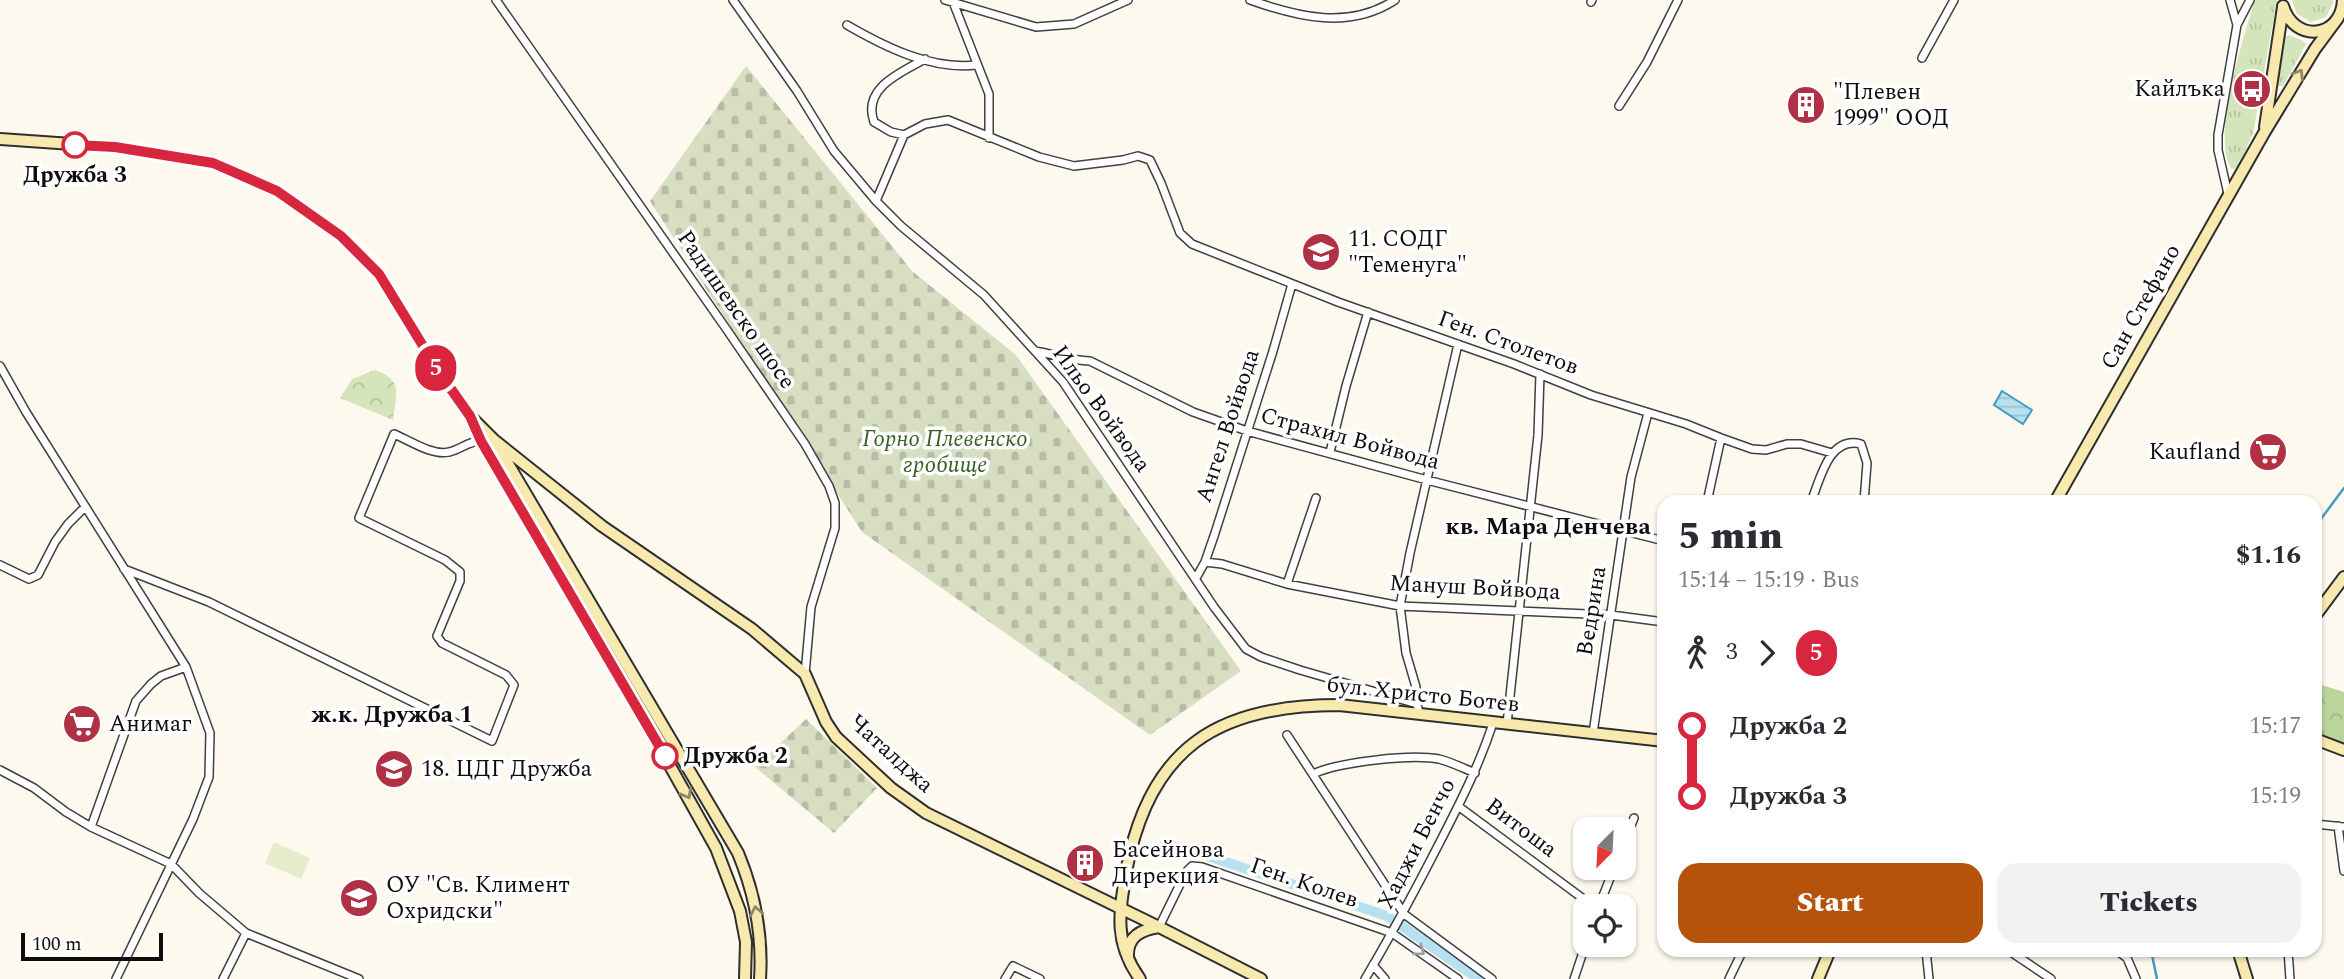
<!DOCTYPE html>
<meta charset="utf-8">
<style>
:root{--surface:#fff;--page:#f2f2f3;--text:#2b2b33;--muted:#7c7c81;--accent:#b45309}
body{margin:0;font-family:Spectral,serif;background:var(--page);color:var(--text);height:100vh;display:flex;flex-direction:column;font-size:26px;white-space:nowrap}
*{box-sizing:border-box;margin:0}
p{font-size:23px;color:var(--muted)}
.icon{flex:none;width:38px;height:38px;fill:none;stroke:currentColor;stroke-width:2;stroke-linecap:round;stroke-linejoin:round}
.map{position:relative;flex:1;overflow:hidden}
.sheet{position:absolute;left:1657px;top:495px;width:665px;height:462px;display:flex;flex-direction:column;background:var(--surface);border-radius:21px;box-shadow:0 2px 5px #0004}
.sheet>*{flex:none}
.badge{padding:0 14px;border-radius:23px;font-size:24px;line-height:46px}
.needle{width:46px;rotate:204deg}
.buttons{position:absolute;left:1573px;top:817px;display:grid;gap:14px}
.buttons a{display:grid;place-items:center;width:63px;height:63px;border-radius:14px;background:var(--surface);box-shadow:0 2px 5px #0004;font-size:35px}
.scale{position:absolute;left:21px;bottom:18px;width:142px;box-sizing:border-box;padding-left:7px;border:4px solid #0d0d0d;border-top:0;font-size:19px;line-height:24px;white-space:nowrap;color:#0d0d0d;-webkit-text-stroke:5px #fff;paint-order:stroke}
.map>.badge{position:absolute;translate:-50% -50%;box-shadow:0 0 0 4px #fff}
.legs{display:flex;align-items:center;gap:10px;height:77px;padding:0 21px;font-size:23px}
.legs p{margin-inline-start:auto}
.overview{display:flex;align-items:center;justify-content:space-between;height:119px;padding:0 21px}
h1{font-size:38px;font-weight:800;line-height:52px}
.button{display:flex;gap:14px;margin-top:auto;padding:14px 21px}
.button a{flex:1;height:80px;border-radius:21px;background:var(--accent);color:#fff;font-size:28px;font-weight:800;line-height:80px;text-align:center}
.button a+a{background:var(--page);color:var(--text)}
ul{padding:0 21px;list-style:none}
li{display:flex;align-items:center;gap:24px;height:70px;font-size:26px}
li i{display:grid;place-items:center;width:10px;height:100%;margin:0 9px;background:currentColor}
li i::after{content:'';width:18px;height:18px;margin:-9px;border:5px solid;border-radius:50%;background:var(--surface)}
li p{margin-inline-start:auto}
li:first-child i{background:linear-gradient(#0000 50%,currentColor 0)}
li:last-child i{background:linear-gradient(currentColor 50%,#0000 0)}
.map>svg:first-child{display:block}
.grass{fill:url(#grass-tufts)}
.forest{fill:url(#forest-crowns)}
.cemetery{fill:url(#cemetery-stones)}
.park{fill:url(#park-crowns)}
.pitch{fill:#e5edcc}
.water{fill:url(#water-rules);stroke:#459cc1;stroke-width:2}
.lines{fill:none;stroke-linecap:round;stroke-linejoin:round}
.stream{stroke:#459cc1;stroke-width:2.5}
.canal{stroke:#b7e1f0;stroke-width:10}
.street-casing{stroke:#404040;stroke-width:10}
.secondary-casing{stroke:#2f2f2f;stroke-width:14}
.street{stroke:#fff;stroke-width:7}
.secondary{stroke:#f8e9af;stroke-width:10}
.oneway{stroke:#8e8666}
.oneway2{stroke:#9e9e9e}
.line-1-casing{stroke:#fff;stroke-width:16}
.line-1{stroke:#d7263d;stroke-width:10}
.stop-1-dot{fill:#fff;stroke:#d7263d;stroke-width:3.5}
.labels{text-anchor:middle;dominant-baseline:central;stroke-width:7;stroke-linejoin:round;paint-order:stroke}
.poi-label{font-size:23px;fill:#0d0d0d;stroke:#fff;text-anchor:start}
.stop-label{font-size:23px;font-weight:bold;fill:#0d0d0d;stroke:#fff}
.street-label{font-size:23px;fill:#0d0d0d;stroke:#fff}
.park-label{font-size:23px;font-style:italic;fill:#355f23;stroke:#fff}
.neighbourhood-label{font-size:24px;font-weight:bold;fill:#0d0d0d;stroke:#fff}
</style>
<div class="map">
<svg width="2344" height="979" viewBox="0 0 2344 979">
<defs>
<pattern id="grass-tufts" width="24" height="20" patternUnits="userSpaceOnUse" patternTransform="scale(1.75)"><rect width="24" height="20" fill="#d5e5bb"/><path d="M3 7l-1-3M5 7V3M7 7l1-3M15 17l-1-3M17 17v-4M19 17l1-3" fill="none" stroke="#b6c3a0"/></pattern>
<pattern id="forest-crowns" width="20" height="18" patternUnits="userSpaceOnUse" patternTransform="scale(1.75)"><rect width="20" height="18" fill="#bbd49c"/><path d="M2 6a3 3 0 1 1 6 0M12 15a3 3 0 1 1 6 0" fill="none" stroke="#a0b585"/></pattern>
<pattern id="cemetery-stones" width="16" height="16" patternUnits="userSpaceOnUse" patternTransform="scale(1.75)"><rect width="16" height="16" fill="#d7dec1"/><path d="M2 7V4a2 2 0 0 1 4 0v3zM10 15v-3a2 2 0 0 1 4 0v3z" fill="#b7bda5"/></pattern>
<pattern id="park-crowns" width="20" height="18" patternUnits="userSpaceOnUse" patternTransform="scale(1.75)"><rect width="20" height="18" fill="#d5e5bb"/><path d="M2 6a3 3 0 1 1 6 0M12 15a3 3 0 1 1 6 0" fill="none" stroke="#b6c3a0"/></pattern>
<pattern id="water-rules" width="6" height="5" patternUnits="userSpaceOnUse" patternTransform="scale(1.75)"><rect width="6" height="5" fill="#b7e1f0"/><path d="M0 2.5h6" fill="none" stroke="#9cc0cd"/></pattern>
</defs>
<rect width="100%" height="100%" fill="#fdf9ee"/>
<path class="grass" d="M2255,0H2277L2253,133L2238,168L2232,169C2210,140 2244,35 2255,0Z
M2292,0H2333V3L2326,17L2311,22L2297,14Z
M2289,35L2302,40L2306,44L2283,86H2279L2277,83L2285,37Z"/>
<path class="forest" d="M2315,683L2344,692V745L2315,735Z"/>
<path class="cemetery" d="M746,66L912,271L1016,355L1241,671L1150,735L862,532L650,201Z
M806,719L877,788L834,833L755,767Z"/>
<path class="park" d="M375,370C404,380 396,394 393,420L340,398L352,379Z"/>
<path class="pitch" d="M274,842L310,858L301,879L265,863Z"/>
<path class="water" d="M2002,391L2032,410L2023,424L1994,405Z"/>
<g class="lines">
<path class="stream" d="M2315,527L2344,488
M2151,950L2157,979"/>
<path class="canal" d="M1199,853L1387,916L1479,979"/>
<defs>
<path id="street" d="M496,0L727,330L805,444L829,486L835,503V528L811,607L805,674
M733,0L797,91L834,151L876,201L901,226L984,295L1063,382L1214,607L1246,649L1261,657L1300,670L1417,704L1419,713
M945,0L1036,27L1074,24L1128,0
M1250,0C1298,17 1349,30 1395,0
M2230,0L2237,25
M953,2L989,94V138
M1591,2L1592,0
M847,25C885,47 931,70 976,65
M1922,58L1954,0
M1619,106L1647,62L1678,0
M904,135L891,132L874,122C862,88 900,73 925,59
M2228,194L2218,150V135L2237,25L2250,0
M876,201L904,135L925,124L948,120L1039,157L1074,166L1123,160L1138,156L1150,160L1161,183L1180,233L1192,244L1338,302L1514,364L1591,395L1686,424L1721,438L1752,449L1766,450L1787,444H1801L1832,453
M1035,351C1053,354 1071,361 1090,361L1193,412L1247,431L1427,480L1664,541
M0,366L26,412L186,667L210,733L209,777L193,819L116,979
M1330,452L1346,386L1368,312
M1707,502L1721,438
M1811,502C1820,480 1829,435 1861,444L1867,463L1864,502
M1205,562L1222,564L1287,584L1400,606L1611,615L1664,622
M0,565L29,579L38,575L55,542L68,524L85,507
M124,569L209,602L492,741L514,685L506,675L442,643L437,636L460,581V572L445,560L359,518L394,434C409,440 432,456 449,452C460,450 468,441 481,441
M1196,578L1205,562L1215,533L1273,351L1292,284
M1287,584L1316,498
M1417,704L1416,687L1406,653L1400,606L1410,553L1458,344
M1507,724L1538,435L1540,374
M1593,733L1631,477L1648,413
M1287,735L1404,914L1492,979
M0,770L34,788L66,812L91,827L171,864L199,893L246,933L359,979
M1313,774C1339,762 1410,754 1439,759C1451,762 1463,768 1475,773
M1458,806L1593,906
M2315,824L2344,827
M2338,826L2344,871
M91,827L136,701L151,684L161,676L186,667
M1624,844L1634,818
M1599,906L1614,868
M1159,927L1186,872L1192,866L1202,867L1392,933L1458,979
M1926,950L1929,979
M2008,950L2051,979
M2116,950L2127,958L2136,979
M2288,950L2290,979
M1373,965L1385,979
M223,979L246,933
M1005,979L1013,966L1040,979
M1365,979C1393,932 1418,885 1443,836C1462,799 1480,763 1493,723
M1574,979L1586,943
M1729,979L1743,950"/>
<path id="secondary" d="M2283,6C2294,43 2341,39 2343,0
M2265,127L2283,7
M0,139L115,147L213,163L277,191L341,236L379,274L439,372L470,416L494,440L738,853C755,894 763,935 760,979
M480,438L646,723L716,848L740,911L746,942L745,979
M481,441L494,440L602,526L752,629L805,674L826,722L836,737L891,788L926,813L1159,927L1261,979
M2055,502L2264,133L2315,49L2338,18
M2315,616L2344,577
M2315,739L2344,750
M2238,950L2247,979
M1128,957C1127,936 1141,930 1159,927
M1140,979C1114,943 1119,914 1126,872C1149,748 1217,705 1339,705L1664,741
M1818,979L1830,950"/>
</defs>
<use href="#street" class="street-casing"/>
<use href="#secondary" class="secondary-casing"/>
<use href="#street" class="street"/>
<use href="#secondary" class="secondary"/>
</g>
<defs><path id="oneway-chevron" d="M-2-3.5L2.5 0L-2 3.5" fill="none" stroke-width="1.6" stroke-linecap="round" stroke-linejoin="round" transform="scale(1.75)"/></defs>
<g class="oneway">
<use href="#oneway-chevron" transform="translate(2299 74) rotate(-59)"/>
<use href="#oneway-chevron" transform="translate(687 794) rotate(61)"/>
<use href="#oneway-chevron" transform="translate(756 911) rotate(-101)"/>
</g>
<use class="oneway2" href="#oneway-chevron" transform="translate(1420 951) rotate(36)"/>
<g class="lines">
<defs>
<path id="line-1" d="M75,145L115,147L213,163L277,191L341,236L379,274L439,372L470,416L481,441L665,756"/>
</defs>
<use href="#line-1" class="line-1-casing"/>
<use href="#line-1" class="line-1"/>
</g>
<defs>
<symbol id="bus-disc" viewBox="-11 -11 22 22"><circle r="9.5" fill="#b03144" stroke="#fff"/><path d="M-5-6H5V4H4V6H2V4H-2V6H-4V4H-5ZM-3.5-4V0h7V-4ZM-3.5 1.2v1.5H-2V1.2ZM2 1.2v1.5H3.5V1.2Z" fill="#fff"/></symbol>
<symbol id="building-disc" viewBox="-11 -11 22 22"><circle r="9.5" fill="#b03144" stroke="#fff"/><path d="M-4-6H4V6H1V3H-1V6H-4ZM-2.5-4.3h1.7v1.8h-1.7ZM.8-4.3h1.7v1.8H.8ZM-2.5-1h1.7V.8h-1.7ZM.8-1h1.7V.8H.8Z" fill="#fff"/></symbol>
<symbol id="school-disc" viewBox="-11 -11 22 22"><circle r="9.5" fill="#b03144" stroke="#fff"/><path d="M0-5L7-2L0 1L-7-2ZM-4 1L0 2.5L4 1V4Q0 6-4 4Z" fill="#fff"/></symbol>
<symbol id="supermarket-disc" viewBox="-11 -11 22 22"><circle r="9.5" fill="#b03144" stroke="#fff"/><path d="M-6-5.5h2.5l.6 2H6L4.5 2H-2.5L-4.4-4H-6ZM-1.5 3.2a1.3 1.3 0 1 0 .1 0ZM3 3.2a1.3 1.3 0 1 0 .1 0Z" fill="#fff"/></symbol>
</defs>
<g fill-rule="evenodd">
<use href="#bus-disc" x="2230" y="67" width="44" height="44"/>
<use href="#building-disc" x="1784" y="83" width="44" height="44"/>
<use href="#school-disc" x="1299" y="230" width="44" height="44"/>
<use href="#supermarket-disc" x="2246" y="430" width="44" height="44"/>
<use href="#supermarket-disc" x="60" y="702" width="44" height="44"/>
<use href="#school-disc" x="372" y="747" width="44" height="44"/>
<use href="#building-disc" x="1063" y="841" width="44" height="44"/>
<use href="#school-disc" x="337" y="876" width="44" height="44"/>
</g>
<g class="stop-1-dot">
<circle cx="75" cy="145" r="12"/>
<circle cx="665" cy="756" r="12"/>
</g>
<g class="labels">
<g class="poi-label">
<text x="2225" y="89" text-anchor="end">Кайлъка</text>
<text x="1833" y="92">"Плевен<tspan x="1833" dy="26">1999" ООД</tspan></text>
<text x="1348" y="239">11. СОДГ<tspan x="1348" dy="26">"Теменуга"</tspan></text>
<text x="2241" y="452" text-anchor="end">Kaufland</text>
<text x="109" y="724">Анимаг</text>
<text x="421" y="769">18. ЦДГ Дружба</text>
<text x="1112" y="850">Басейнова<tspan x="1112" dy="26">Дирекция</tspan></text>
<text x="386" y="885">ОУ "Св. Климент<tspan x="386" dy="26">Охридски"</tspan></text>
</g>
<g class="stop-label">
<text x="75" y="175">Дружба 3</text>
<text x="684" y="756" text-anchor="start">Дружба 2</text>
</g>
<g class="street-label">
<text transform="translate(2141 307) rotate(-61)">Сан Стефано</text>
<text transform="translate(736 310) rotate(55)">Радишевско шосе</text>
<text transform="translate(1508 343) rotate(20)">Ген. Столетов</text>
<text transform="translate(1101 409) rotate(54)">Ильо Войвода</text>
<text transform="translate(1228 426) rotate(-72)">Ангел Войвода</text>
<text transform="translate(1350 439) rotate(15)">Страхил Войвода</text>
<text transform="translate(1475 588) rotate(3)">Мануш Войвода</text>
<text transform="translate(1592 611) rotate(-81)">Ведрина</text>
<text transform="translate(1423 695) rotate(6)">бул. Христо Ботев</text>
<text transform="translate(891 754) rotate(42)">Чаталджа</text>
<text transform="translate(1521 828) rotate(37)">Витоша</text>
<text transform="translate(1417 844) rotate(-63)">Хаджи Бенчо</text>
<text transform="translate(1304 883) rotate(19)">Ген. Колев</text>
</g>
<g class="park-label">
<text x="945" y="439">Горно Плевенско<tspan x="945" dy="26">гробище</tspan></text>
</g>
<g class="neighbourhood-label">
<text x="1548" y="527">кв. Мара Денчева</text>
<text x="392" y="715">ж.к. Дружба 1</text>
</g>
</g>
</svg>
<div class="buttons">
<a><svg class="needle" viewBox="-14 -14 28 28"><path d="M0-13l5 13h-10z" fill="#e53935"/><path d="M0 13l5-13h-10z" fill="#7c7c81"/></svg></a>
<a><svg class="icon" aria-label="locate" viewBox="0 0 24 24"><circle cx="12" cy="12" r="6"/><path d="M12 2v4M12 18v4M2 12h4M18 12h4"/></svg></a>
</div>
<div class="scale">100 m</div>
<b class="badge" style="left:436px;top:368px;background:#d7263d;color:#fff">5</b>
<section class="sheet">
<div class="overview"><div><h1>5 min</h1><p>15:14 – 15:19 · Bus</p></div><b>$1.16</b></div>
<div class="legs"><svg class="icon" aria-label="walk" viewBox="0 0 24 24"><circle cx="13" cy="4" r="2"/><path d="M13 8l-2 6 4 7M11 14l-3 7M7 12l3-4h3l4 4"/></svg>3<svg class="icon" aria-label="forward" viewBox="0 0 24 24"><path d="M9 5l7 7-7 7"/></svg><b class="badge" style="background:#d7263d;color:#fff">5</b></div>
<ul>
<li><i style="color:#d7263d"></i><b>Дружба 2</b><p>15:17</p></li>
<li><i style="color:#d7263d"></i><b>Дружба 3</b><p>15:19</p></li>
</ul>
<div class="button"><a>Start</a><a>Tickets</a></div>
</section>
</div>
